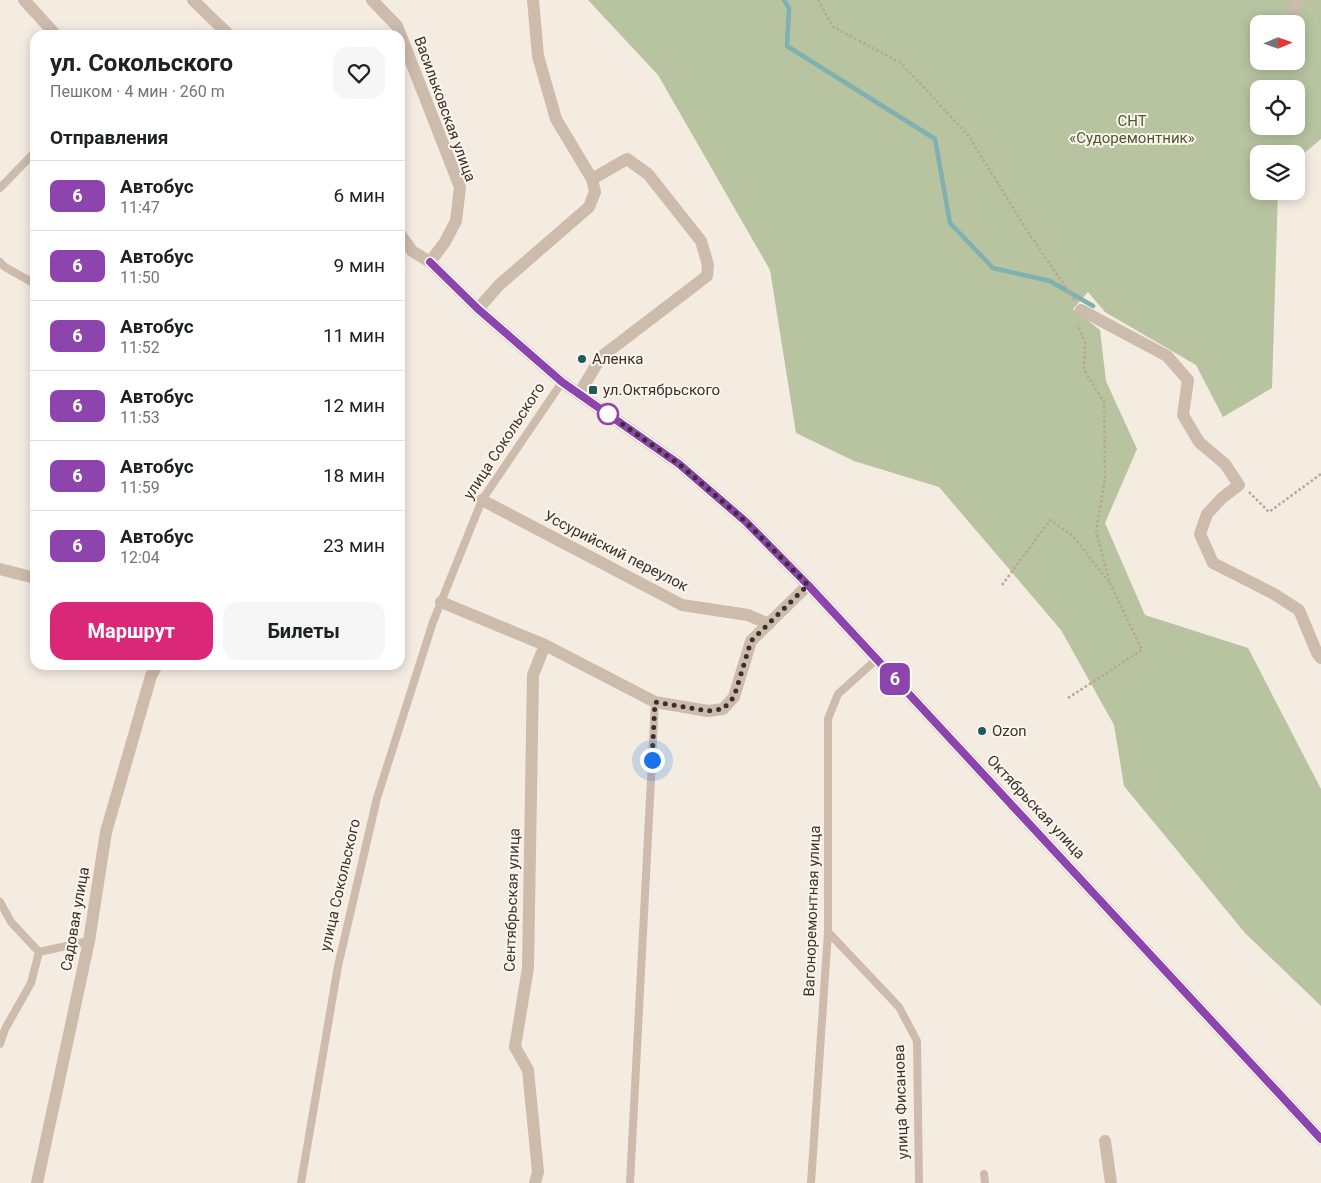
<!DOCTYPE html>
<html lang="ru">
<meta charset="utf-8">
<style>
:root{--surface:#fff;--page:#f6f6f6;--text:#202124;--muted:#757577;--line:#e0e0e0;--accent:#db2777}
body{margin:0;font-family:Roboto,sans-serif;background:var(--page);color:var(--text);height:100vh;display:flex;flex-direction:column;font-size:19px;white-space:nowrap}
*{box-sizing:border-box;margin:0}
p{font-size:16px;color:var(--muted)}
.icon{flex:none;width:28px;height:28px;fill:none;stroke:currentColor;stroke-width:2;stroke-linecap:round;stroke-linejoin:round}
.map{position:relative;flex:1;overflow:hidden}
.details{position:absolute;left:30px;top:30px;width:375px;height:640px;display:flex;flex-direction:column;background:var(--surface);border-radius:15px;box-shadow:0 2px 12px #0003}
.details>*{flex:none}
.badge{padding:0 10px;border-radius:8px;font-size:18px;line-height:32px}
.needle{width:32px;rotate:88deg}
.controls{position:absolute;left:1250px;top:15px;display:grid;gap:10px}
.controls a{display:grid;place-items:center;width:55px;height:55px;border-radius:10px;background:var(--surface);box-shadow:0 2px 12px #0003;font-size:25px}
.you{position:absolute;width:25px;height:25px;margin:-12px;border:4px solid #fff;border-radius:50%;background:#1a73e8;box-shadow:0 0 0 8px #1a73e833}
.map>.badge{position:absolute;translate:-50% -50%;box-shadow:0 0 0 2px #fff}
h2{padding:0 20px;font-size:19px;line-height:45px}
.round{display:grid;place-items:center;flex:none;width:52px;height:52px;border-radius:15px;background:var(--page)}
.overview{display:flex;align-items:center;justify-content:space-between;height:85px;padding:0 20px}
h1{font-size:24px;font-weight:700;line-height:38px}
.button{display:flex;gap:10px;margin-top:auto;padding:10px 20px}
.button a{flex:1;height:58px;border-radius:15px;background:var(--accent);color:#fff;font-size:20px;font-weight:700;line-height:58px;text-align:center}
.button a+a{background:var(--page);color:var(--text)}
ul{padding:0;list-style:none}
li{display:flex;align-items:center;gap:15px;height:70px;padding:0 20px;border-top:1px solid var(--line)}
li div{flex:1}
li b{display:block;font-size:19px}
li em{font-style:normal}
li .badge{min-width:55px;font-weight:700;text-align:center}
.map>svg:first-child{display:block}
.green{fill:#b8c4a0;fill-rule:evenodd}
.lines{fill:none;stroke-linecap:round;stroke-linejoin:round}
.stream{stroke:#7fb0b2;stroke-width:4.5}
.path{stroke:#b9a596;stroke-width:2.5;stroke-dasharray:2.5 2.5;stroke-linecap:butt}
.service{stroke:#cdbbac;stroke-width:8}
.minor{stroke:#cdbbac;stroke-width:12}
.line-casing{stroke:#fff;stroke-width:11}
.line{stroke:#8e44ad;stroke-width:8}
.walk{stroke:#3b302b;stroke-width:5;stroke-dasharray:0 9}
.poi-dot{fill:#1f5a5e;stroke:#fbf5ee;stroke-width:2}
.stop-dot{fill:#fff;stroke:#8e44ad;stroke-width:2.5}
.labels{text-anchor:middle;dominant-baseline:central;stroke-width:4;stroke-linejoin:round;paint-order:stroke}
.street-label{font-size:15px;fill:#3b302b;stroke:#fbf5ee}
.park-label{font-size:15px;fill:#4a5a2e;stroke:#fbf5ee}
.poi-label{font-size:15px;fill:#3b302b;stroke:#fbf5ee;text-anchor:start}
</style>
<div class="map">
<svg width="1321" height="1183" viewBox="0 0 1321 1183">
<rect width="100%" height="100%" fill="#f4ebe1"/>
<path class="green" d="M588,0H1321V139L1296,160V154H1259V191H1278L1272,388L1223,417L1196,365L1105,312L1088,292L1073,309L1100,330L1106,381L1137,449L1105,523L1145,615L1248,648L1321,789V1006L1245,933L1124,786L1114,725L1061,630L939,487L854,461L796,433L770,270L658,75ZM1259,24H1296V61H1259ZM1259,89H1296V126H1259Z"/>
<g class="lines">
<path class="stream" d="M784,0L789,8L787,46L935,139L950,223L993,268L1050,281L1093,306"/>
<path class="path" d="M818,0L833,27L901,63L968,135L1028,232L1075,301
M1249,492L1269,512L1321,474
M1002,585L1050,520L1073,536L1109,582
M1068,698L1142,650L1110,583L1096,531L1105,479L1104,402L1084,370L1085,342L1077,324"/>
<path class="service" d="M0,188L35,152
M0,262L5,267L35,284
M0,902L11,922L39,952
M828,932L899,1007L917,1041L919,1183
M0,1044L5,1029L31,983L39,952L89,941
M984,1174L985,1183
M301,1183L338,966L377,798L433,622L482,500L562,382
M630,1183L655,702
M811,1183L828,932V719L838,694L877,659"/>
<path class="minor" d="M24,0L56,35
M193,0L229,35
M372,0L397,26L460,187L456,221L445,242L430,262
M1287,24L1298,0
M400,234L412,251L430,262L478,309L562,382L679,464L745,521L808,585L1321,1139
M478,309L499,285L589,207L595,192L592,179L556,119L538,56L533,0
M1081,310L1167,356L1188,380L1183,415L1199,442L1225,464L1239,485L1222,498L1207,514L1200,534L1213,563L1274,594L1299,610L1317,653L1321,658
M579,394L601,357L707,276L708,265L701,241L648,174L627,159L592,179
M482,500L682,605L748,615L769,624
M0,569L35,578
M441,602L545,645L655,702L708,711L723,709L734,697L751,641L808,585
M1105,1141L1111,1183
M37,1183L89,941L106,832L151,676L157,665
M535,1183L538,1172L528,1070L515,1047L528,968L533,675L545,645"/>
</g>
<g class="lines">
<defs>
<path id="line" d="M430,262L478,309L562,382L679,464L745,521L808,585L1321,1139"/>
</defs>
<use href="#line" class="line-casing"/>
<use href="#line" class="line"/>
<path class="walk" d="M608,414L679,464L745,521L808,585L751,641L734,697L723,709L708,711L655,702L652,760"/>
</g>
<g class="poi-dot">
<circle cx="582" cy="359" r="5"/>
<rect x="588" y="385" width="10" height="10" rx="2.5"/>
<circle cx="982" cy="731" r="5"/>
</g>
<circle class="stop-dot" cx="608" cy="414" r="10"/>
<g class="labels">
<g class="street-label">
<text transform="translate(445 109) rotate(70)">Васильковская улица</text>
<text transform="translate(504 441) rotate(-57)">улица Сокольского</text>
<text transform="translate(616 551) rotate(27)">Уссурийский переулок</text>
<text transform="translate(1036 807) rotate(47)">Октябрьская улица</text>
<text transform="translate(340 885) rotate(-77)">улица Сокольского</text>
<text transform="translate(512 900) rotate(-88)">Сентябрьская улица</text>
<text transform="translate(812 911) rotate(-88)">Вагоноремонтная улица</text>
<text transform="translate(75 919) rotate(-80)">Садовая улица</text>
<text transform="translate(901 1102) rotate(-92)">улица Фисанова</text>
</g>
<g class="park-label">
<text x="1132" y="121">СНТ<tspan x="1132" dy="17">«Судоремонтник»</tspan></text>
</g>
<g class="poi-label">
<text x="592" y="359">Аленка</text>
<text x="603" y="390">ул.Октябрьского</text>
<text x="992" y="731">Ozon</text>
</g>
</g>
</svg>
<div class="controls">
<a><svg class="needle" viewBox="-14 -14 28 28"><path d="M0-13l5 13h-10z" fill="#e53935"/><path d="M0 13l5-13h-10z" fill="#757577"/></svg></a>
<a><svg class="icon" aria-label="locate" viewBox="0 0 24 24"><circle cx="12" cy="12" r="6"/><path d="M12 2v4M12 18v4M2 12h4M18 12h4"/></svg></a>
<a><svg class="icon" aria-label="layers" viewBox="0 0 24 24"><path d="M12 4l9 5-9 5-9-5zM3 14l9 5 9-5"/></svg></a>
</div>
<div class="you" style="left:652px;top:760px"></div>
<b class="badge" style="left:895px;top:679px;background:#8e44ad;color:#fff">6</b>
<section class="details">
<div class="overview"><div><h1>ул. Сокольского</h1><p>Пешком · 4 мин · 260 m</p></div><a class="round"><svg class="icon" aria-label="heart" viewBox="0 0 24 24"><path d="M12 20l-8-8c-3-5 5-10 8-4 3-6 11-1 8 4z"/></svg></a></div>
<h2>Отправления</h2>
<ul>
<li><span class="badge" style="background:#8e44ad;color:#fff">6</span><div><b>Автобус</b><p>11:47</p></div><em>6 мин</em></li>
<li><span class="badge" style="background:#8e44ad;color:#fff">6</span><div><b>Автобус</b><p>11:50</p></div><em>9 мин</em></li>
<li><span class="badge" style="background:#8e44ad;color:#fff">6</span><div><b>Автобус</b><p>11:52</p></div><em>11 мин</em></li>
<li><span class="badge" style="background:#8e44ad;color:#fff">6</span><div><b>Автобус</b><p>11:53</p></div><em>12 мин</em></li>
<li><span class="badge" style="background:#8e44ad;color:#fff">6</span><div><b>Автобус</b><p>11:59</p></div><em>18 мин</em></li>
<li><span class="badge" style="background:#8e44ad;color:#fff">6</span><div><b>Автобус</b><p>12:04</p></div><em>23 мин</em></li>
</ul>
<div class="button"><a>Маршрут</a><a>Билеты</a></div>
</section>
</div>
